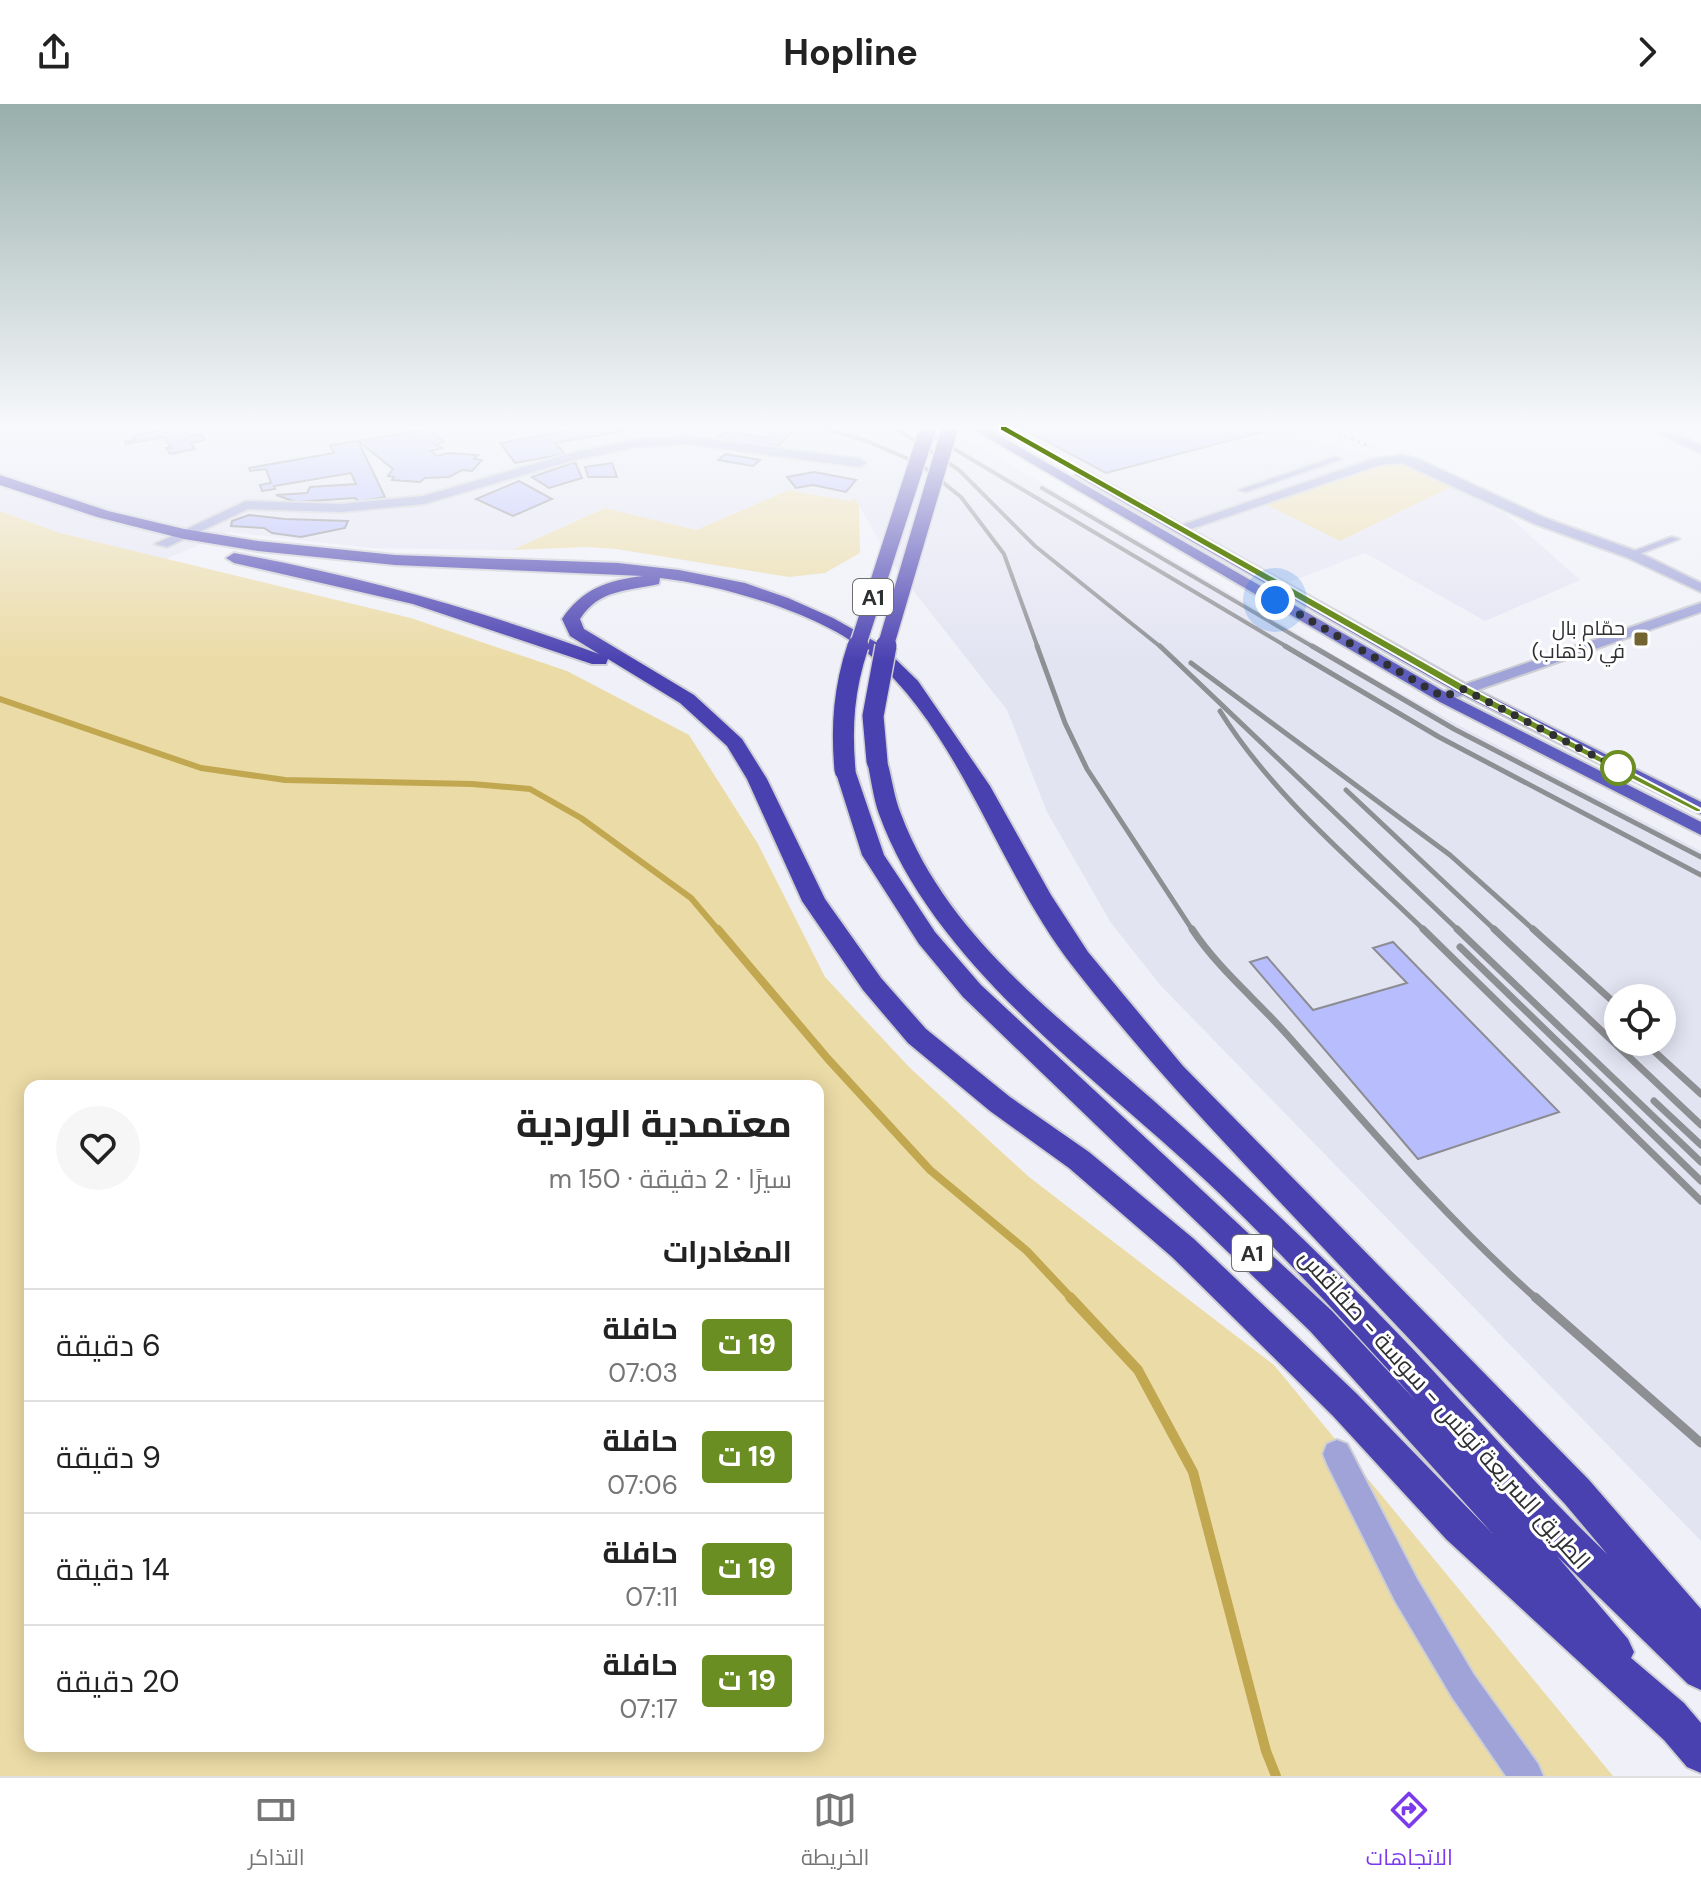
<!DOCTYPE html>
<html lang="ar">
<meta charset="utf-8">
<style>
:root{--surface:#fff;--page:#f6f6f6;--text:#222;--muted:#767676;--line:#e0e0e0;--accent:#7c3aed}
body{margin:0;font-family:"DM Sans",Cairo,sans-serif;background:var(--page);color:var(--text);direction:rtl;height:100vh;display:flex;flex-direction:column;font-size:30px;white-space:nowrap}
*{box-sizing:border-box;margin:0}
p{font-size:26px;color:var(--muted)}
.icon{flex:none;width:44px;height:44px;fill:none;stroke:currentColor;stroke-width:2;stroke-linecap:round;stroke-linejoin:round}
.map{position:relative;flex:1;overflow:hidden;direction:ltr}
.panel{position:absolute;left:24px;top:976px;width:800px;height:672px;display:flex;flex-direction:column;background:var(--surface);border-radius:16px;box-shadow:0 4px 20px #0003;direction:rtl}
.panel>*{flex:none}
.badge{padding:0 16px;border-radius:6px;font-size:28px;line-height:52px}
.controls{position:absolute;left:1604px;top:880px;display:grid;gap:16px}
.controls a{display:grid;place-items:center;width:72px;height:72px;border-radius:50%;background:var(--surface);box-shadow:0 4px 20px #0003;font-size:40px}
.you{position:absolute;width:40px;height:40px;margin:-20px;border:6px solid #fff;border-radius:50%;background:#1a73e8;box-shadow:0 0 0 12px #1a73e833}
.map>.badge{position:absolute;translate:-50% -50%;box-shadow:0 0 0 4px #fff}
h2{padding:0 32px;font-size:30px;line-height:72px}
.round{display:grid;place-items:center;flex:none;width:84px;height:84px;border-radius:42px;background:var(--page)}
.head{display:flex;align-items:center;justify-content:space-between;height:136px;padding:0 32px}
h1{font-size:38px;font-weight:700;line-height:60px}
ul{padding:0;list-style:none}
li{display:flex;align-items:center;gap:24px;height:112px;padding:0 32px;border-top:2px solid var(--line)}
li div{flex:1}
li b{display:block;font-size:30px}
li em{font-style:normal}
li .badge{min-width:88px;font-weight:700;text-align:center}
header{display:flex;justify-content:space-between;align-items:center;height:104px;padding:0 32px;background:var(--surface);font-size:36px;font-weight:700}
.menu{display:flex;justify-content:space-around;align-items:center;height:112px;border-top:2px solid var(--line);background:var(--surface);font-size:22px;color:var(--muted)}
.menu a{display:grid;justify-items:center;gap:4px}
.menu .active{color:var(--accent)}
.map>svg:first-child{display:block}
.built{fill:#e3e4f2;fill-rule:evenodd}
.green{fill:#ebdba6;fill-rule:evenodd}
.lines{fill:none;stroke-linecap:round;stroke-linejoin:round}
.stream-far2{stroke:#c1a74f;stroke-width:6}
.stream-far1{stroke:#c1a74f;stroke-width:8}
.stream{stroke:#c1a74f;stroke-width:10}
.building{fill:#b8befd;stroke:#8c8d93;stroke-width:2}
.lane-casing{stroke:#cdced4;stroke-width:4}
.street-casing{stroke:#cdced4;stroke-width:4}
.primary-casing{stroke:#cdced4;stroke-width:4}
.highway-casing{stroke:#cdced4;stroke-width:4}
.path{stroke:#949599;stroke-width:3;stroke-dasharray:3 4;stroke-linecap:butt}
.lane{fill:#9fa3d8;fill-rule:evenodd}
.street{fill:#9fa3d8;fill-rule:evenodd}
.primary{fill:#5e5dbd;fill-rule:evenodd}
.highway{fill:#4a41b1;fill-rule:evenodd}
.rail-far3{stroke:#8e8f93;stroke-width:4}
.rail-far2{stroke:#8e8f93;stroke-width:5}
.rail-far1{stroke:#8e8f93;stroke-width:7}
.rail{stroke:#8e8f93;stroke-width:9}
.highway-bridge-far1-casing{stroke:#cdced4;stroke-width:19;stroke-linecap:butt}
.highway-bridge-casing{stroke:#cdced4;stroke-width:24;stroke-linecap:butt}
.highway-bridge-far1{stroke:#4a41b1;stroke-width:16}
.highway-bridge{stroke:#4a41b1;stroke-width:21}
.line{fill:#6b8e23;stroke:#fff;stroke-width:2}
.walk{stroke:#2f3032;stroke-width:8;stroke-dasharray:0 14.4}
.poi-dot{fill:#736431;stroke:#fff;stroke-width:3}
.stop-dot{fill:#fff;stroke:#6b8e23;stroke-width:4}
.labels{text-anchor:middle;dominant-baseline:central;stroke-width:6;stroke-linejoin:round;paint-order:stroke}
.far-poi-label{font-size:20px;fill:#2f3032;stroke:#fff;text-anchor:end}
.shield{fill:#fff;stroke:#6d6e70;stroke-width:2}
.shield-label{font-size:22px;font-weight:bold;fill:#2f3032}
.street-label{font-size:24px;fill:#2f3032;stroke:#fff}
</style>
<header><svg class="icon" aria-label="forward" viewBox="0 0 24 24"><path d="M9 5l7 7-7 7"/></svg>Hopline<svg class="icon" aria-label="share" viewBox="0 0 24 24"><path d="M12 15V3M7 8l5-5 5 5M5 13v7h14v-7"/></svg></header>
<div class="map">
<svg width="1701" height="1672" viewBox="0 0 1701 1672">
<rect width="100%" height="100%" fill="#f0f1f8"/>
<path class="built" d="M0,324H949L1363,568L1460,622L1701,747V1437L1161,882L1111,819L1047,708L1007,606L891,458L855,394L849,397L789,386L696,426L604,404L512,446L372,444L229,428L166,455L60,429L0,407ZM1618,894H1662V938H1618Z
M1009,324H1280L1326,340L1403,359L1340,437L1453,382L1507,411L1580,476L1485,517L1365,449L1284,480Z"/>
<path class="green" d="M1403,359L1453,382L1340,437L1259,397L1368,360Z
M789,386L849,397L855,394L859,401L860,449L825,469L789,473L616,445L587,443L512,446L605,404L696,426Z
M0,407L60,429L411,514L567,567L689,631L758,740L825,873L910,964L1029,1073L1274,1261L1613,1672H0ZM30,982H818V1642H30Z"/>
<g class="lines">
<path class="stream-far2" d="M0,595L201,664L285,676L472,680L530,685L581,714L691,794L719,827"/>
<path class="stream-far1" d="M718,825L828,955L930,1066L1027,1147L1072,1195"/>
<path class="stream" d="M1070,1193L1138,1266L1193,1368L1266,1647L1276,1672"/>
</g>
<path class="building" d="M169,324H185L189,332L201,330L205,336L191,339L195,345L170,350L166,344H171L164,333L126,340L125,337L135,336L132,332Z
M581,324H641L555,339L565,350L515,359L500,339Z
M770,324H796L775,345L717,335L726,327L766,334L775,325Z
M1022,324H1266L1270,326L1106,369Z
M429,325L444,338L436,341L442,344L431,347L437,352L448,349L478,351L474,355L482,356L472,367L462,366L449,373L425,374L420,378L392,376L394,373L388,372L393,365L358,337Z
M358,337L385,393L359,398L355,394L296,398L276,391L307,389L310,383L356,380L351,369L274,382L275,385L262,387L260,381L271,379L266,365L250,367L249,364L334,349L330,341Z
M725,350L760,356L753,362L718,356Z
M575,358L582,374L549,384L532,373Z
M612,359L617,373H588L585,363Z
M814,368L856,376L846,388L813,381L796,384L787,373Z
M519,377L552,395L513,412L476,395Z
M249,411L285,415L348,417L345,424L301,433L272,429L264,424L231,422L232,417Z
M1393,838L1559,1008L1418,1055L1250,858L1267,853L1313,906L1407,879L1373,844Z"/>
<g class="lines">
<defs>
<path id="lane" d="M1335,353L1342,355L1246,388L1239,386Z
M1671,433L1679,435L1634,452L1626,450Z"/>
<path id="street" d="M1645,324H1662L1701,341V349Z
M687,332L860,355L866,359L860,363L687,340L637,343L574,356L424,400L341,408L248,405L167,443L155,440L246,397L341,400L423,392L572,349L637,335Z
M1402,351L1420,356L1545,414L1636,447L1701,479V488L1626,453L1535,420L1402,359L1379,361L1182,428L1170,425L1373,355Z
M1701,499V508L1449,596H1437L1435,593L1437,590Z
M1337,1336L1347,1340L1417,1475L1474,1571L1538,1660L1543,1672H1506L1452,1593L1395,1497L1327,1360L1323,1350L1327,1340Z"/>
<path id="primary" d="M971,324H986L1452,592L1701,718V731L1440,598Z
M1075,365H1083L1469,582L1701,698V710L1457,588L1075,371Z"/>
<path id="highway" d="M0,371L108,407L184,425L258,437L395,451L618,459L679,466L745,479L788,494L833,514L881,541L918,577L990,682L1051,791L1088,848L1183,962L1589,1376L1701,1505V1586L1688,1580L1557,1452L1628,1535L1634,1548L1631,1554L1684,1599L1701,1619V1669L1687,1663L1664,1636L1446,1435L1333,1312L1172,1153L1069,1064L990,1007L908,939L863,886L802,797L747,675L727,642L680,599L608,555L606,560H592L413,500L234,459L226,454L234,449C359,472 480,506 599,550L570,532L562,515C582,485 608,476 643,472L395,461L258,447L184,435L97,413L0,381ZM660,474C722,481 824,510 871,552C965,636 997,766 1074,864C1148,959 1230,1045 1313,1133C1397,1222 1481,1311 1565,1400L1607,1450C1515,1362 1435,1263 1344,1175C1282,1114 1219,1055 1154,997C1059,913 947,833 901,710C894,693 892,674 887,657L877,651L867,657C871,674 873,693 879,710C935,865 1104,978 1220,1090C1288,1156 1353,1226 1416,1297L1332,1207L981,881L935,828L884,751L855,666L845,660L838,662L835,666L862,751L919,840L963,893L1310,1227L1492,1429L1357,1290L1194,1135L1089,1048L1010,993L926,925L881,874L825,795L767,675L742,635L694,591L584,525L580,515C599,485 628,487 659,480Z"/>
</defs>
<use href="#lane" class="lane-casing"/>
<use href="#street" class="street-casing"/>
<use href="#primary" class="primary-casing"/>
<use href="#highway" class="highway-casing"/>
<path class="path" d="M1325,324L1371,343"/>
<use href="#lane" class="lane"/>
<use href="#street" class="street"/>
<use href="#primary" class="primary"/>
<use href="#highway" class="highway"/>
<path class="rail-far3" d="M823,324L867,337L920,360L961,393L1004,450L1038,544
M895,324L959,366L1035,442L1162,544
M919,324L1289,544
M1042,384L1315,544"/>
<path class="rail-far2" d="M1037,542L1065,619L1087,665L1193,827
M1160,542L1459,827
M1285,542L1439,633L1701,771
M1312,542L1454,625L1701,753
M1191,559L1450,751L1535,827
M1220,607C1273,692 1354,758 1425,827
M1346,686L1496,827"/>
<path class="rail-far1" d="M1192,825C1219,866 1258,897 1290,934C1369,1023 1447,1116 1537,1195
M1423,825L1701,1097
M1457,825L1701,1058
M1494,825L1701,1021
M1533,825L1618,902
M1460,843L1701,1077
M1644,938L1701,990
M1654,997L1701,1041"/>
<path class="rail" d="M1535,1193L1701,1339"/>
<defs>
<path id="highway-bridge-far1" d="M857,544L928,324
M885,544L950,324"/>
<path id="highway-bridge" d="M877,657L873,612L886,542
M845,666C841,622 844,584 858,542"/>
</defs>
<use href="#highway-bridge-far1" class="highway-bridge-far1-casing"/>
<use href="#highway-bridge" class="highway-bridge-casing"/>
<use href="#highway-bridge-far1" class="highway-bridge-far1"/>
<use href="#highway-bridge" class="highway-bridge"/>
</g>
<linearGradient id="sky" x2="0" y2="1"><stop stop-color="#98afab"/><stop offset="0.58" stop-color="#f8f9fc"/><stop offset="1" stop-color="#f8f9fc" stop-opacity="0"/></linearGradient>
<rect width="1701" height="558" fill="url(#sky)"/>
<path class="line" d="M1000,322H1006L1467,582L1701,705V708H1696L1459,587L1000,326Z"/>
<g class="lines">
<path class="walk" d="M1275,496L1443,593L1463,585L1618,664"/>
</g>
<rect class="poi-dot" x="1633" y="527" width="16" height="16" rx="4"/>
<circle class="stop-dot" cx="1618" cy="664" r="16"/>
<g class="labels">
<g class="far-poi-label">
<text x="1625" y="524">حمّام بال<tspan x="1625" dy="23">في (ذهاب)</tspan></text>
</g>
<g class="shield">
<rect x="853" y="475" width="40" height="36" rx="6"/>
<rect x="1232" y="1131" width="40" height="36" rx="6"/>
</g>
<g class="shield-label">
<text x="873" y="493">A1</text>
<text x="1252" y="1149">A1</text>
</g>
<g class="street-label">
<text transform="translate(1445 1305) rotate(48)">الطريق السريعة تونس - سوسة - صفاقس</text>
</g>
</g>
</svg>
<div class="controls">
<a><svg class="icon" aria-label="locate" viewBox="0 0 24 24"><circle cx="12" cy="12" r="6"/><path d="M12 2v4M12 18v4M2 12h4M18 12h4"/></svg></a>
</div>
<div class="you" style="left:1275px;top:496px"></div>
<section class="panel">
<div class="head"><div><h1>معتمدية الوردية</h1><p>سيرًا · 2 دقيقة · 150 m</p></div><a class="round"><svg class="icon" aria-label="heart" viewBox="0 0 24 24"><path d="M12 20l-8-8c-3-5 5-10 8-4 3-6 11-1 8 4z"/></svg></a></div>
<h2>المغادرات</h2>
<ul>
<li><span class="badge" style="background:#6b8e23;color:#fff">19 ت</span><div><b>حافلة</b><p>07:03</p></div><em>6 دقيقة</em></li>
<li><span class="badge" style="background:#6b8e23;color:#fff">19 ت</span><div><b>حافلة</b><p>07:06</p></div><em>9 دقيقة</em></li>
<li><span class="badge" style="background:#6b8e23;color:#fff">19 ت</span><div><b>حافلة</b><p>07:11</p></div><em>14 دقيقة</em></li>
<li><span class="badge" style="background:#6b8e23;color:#fff">19 ت</span><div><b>حافلة</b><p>07:17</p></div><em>20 دقيقة</em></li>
</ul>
</section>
</div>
<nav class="menu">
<a class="active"><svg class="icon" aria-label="directions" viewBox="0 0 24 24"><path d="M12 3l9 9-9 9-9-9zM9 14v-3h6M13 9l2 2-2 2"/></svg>الاتجاهات</a>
<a><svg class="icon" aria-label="map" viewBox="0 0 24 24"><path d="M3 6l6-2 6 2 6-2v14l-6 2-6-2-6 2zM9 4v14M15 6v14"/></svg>الخريطة</a>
<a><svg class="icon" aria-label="tickets" viewBox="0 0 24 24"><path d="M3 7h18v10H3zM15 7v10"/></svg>التذاكر</a>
</nav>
